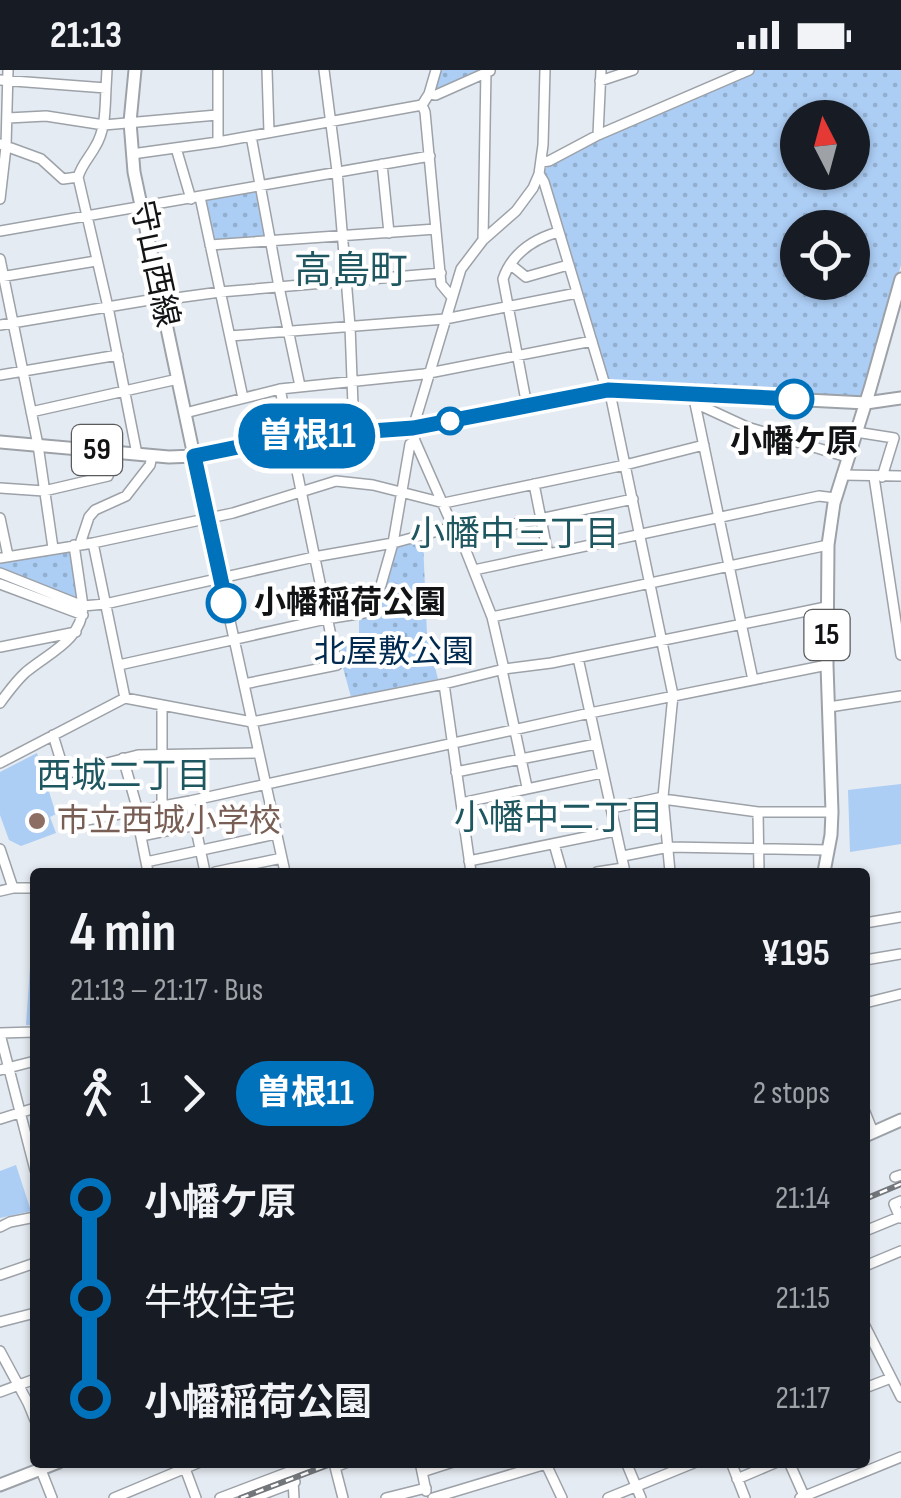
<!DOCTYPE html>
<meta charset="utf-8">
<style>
:root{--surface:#171b24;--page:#20242c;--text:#f1f3f6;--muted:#9ea1a6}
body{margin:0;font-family:"Sofia Sans Condensed","Noto Sans JP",sans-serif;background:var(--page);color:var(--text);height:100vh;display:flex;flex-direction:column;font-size:38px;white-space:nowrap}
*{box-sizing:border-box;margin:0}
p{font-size:32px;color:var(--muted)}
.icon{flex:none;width:55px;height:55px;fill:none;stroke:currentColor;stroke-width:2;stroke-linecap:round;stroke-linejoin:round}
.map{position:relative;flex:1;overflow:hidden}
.panel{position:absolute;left:30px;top:798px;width:840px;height:600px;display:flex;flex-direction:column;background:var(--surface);border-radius:10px;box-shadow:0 2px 8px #0004}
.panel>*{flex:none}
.badge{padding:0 20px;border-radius:32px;font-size:35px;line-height:65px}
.needle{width:65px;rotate:354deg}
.fabs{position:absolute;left:780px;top:30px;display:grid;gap:20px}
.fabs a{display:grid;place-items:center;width:90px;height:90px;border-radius:50%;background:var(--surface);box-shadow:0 2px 8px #0004;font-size:50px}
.map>.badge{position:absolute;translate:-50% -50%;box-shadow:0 0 0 5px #fff}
.legs{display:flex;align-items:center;gap:15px;height:110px;padding:0 40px;font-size:32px}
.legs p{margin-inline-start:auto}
.head{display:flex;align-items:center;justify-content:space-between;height:170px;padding:0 40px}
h1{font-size:55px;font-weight:700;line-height:75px}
ul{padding:0 40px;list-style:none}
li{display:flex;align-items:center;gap:35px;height:100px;font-size:38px}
li i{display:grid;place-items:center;width:15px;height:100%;margin:0 12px;background:currentColor}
li i::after{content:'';width:25px;height:25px;margin:-12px;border:8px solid;border-radius:50%;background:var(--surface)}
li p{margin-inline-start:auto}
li:first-child i{background:linear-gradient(#0000 50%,currentColor 0)}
li:last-child i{background:linear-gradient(currentColor 50%,#0000 0)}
.status{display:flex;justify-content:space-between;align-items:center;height:70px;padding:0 50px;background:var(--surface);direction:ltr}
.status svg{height:28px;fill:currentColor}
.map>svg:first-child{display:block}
.green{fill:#accdf4}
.park{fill:url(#park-dots);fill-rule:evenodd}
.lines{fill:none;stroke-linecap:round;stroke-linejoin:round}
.stream{stroke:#678ab9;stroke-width:2.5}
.minor-casing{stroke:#9da2a9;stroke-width:12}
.major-casing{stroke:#9da2a9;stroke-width:15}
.minor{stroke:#fff;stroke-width:9}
.major{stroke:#fff;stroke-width:11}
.rail-casing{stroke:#73777b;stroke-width:6}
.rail{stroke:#fff;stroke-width:2.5;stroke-dasharray:8;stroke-linecap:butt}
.line-1-casing{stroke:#fff;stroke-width:22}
.line-1{stroke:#0072bc;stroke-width:15}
.stop-1-dot{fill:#fff;stroke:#0072bc;stroke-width:5}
.education-dot{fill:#8d6e63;stroke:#fff;stroke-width:4}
.labels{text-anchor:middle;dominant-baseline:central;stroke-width:8;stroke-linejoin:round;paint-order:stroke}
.shield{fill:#fff;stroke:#585a5b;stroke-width:2.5}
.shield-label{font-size:30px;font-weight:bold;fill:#111315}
.street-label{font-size:32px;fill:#111315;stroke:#fff}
.stop-label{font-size:32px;font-weight:bold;fill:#111315;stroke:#fff}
.park-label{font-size:32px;fill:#012a51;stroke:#fff}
.education-label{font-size:32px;fill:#785e54;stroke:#fff;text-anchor:start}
.neighbourhood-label{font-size:35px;fill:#1e5760;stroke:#fff}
.quarter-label{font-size:38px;fill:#1e5760;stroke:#fff}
</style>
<div class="status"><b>21:13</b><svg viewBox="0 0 49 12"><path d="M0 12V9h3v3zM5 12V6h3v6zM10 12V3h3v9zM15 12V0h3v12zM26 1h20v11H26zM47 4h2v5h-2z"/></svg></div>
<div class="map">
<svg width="901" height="1428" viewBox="0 0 901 1428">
<defs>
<pattern id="park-dots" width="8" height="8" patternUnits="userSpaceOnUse" patternTransform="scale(2.5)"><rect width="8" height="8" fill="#accdf4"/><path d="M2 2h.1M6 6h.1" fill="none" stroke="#93afd0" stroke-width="1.8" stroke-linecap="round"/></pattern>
</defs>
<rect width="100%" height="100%" fill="#e5ebf2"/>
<path class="green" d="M37,683L56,744L50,747L56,763L21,776L9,770L0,745V702Z
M901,714V774L850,782L848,720Z
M30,897H35V955H26Z
M16,1095L31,1141L0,1148V1101Z"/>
<path class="park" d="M441,0H479L438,19L435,16Z
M756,0H901V195L863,326L607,313L544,103L548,94L613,61ZM798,48H852V102H798ZM798,158H852V212H798Z
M254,120L258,122L265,166L263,169L212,170L205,128Z
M423,471L427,565L438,609L351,627L337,576L359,572V547L368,546L387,515L397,477Z
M73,479L80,530L0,502V491Z"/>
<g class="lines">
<path class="stream" d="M0,509L21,517"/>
<defs>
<path id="minor" d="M218,0V72
M267,0L269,62
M324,0L337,101L350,256L354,362
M436,0L429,24L422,35L425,42L441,214L451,226
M0,10L106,18C105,37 106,60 95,77C89,88 82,94 78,107L108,237L137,384
M600,11L633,0
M106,18L107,0
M429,24L436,25L490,1
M8,48L46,46L104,55L217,45
M598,65L749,0
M251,66L279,217L300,316
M0,74L41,89L63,109L78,107
M176,78L191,129
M132,84L218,72L422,35
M541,92L549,91L598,65L601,0
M382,94L389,163
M539,104L544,112L605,315L611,328L673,625L663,727L670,802
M200,127L243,328
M0,129L6,77L8,0
M0,161L430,86
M483,170L486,0
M210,175L436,159
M0,189L38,375L53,478
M511,195L526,207L568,195
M0,207L96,191
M161,230L220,222L441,203
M0,255L161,228
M230,266L445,249L577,223
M0,305L118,285
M693,324L753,610
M695,333L747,357L847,387
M527,336L503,209C512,183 534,169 558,162
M31,342L178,309
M185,343L280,319L424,304L592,271
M856,362L894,368L882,407
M194,386L285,802
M842,405L901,406
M874,407L901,585
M534,414L548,484
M0,418L44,421L108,406L116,382
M0,448L8,486
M460,466L633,429
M93,473L125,628
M80,474L89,447L95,440L126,426L150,395L152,386
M0,488L93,473L233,443L336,411L373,415L444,433L625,395L704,375
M474,500L819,426L835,428
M0,503L83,536L105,534L314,487L393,473L453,457
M0,514L83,545
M492,547L828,475
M0,577L76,562
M578,588L625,802
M119,595L326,549L364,543L381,515L393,473L410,374L415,371
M504,599L492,547L460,466L453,457L415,371L413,358L461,199L483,170L516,141L533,118L539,104L543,75L545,0
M502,600L527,717
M244,614L337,595L280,319
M444,614L471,802
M0,633C8,622 16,611 26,602C50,582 82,570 83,536L74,475
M829,637L901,626
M53,665L65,704L138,685L259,683
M123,688L138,741
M0,693L125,628L252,652L444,614L504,599L551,593L826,537
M456,702L596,674
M663,729L758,742H832
M190,731L205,802
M461,733L602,703
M162,737V635
M612,738L663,727
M136,742L148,802
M758,742L759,802
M76,752L190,731L590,643L827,595
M141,766L271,740
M554,774L562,802
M0,779L13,818
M623,786L669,777L828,780
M469,791L615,761
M146,792L276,764
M215,802L282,788
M597,802L623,798
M0,821L13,818H35
M865,853L901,847
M865,890L901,884
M865,933L901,924
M0,963L35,962
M0,964L35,1100
M0,1000L35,991
M865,1042L873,1062
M0,1049L35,1038
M895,1107L901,1105
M900,1148L894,1134L901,1131
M0,1157L10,1152L35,1147
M865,1161L899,1147
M865,1196L901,1181
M0,1205L35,1193
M0,1252L35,1243
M865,1256L901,1327
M0,1281L28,1333L35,1350
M865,1318L891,1308
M0,1322L35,1309
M292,1392L294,1428
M420,1392L426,1421
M545,1392L562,1428
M626,1392L641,1428
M731,1392L745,1428
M789,1392L805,1428
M183,1393L196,1428
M41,1400L52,1428
M422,1402L453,1392
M737,1409L777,1392
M114,1428L200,1392
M220,1428L315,1392
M253,1428L295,1412
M343,1428L335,1397L348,1392
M386,1428L426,1418
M433,1428L546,1394
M608,1428L696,1392
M800,1428L901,1387"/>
<path id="major" d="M135,0L130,52L134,102L194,386
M0,372L169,387L194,386L289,367L413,358L608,320L866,333L901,328
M824,802L831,765L832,742L827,595L828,475L834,433L870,319L901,209
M865,1066L901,1050
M0,1415L59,1392"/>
</defs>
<use href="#minor" class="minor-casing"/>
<use href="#major" class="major-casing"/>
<use href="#minor" class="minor"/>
<use href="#major" class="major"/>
<defs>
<path id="rail" d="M865,1129L901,1114
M241,1428L336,1392"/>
</defs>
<use href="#rail" class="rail-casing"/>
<use href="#rail" class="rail"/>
</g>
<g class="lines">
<defs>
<path id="line-1" d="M226,533L194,386L288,367L413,358L608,320L794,329"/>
</defs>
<use href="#line-1" class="line-1-casing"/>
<use href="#line-1" class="line-1"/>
</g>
<g class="stop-1-dot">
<circle cx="794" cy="329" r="18"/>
<circle cx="450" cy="351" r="12"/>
<circle cx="226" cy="533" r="18"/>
</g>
<circle class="education-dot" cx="37" cy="751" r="10"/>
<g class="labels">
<g class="shield">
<rect x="72" y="355" width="50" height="50" rx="8"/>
<rect x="804.5" y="540" width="45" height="50" rx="8"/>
</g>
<g class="shield-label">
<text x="97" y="380">59</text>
<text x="827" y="565">15</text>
</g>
<g class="street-label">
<text transform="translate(154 194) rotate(78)">守山西線</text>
</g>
<g class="stop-label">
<text x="794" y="372">小幡ケ原</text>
<text x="254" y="533" text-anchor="start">小幡稲荷公園</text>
</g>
<g class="park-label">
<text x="394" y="582">北屋敷公園</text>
</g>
<g class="education-label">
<text x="57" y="751">市立西城小学校</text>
</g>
<g class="neighbourhood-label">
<text x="515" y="464">小幡中三丁目</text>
<text x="124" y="706">西城二丁目</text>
<text x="559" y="748">小幡中二丁目</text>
</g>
<g class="quarter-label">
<text x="351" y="201">高島町</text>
</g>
</g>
</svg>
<div class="fabs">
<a><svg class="needle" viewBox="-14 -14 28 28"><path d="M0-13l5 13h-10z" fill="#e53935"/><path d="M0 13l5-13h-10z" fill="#9ea1a6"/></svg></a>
<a><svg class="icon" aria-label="locate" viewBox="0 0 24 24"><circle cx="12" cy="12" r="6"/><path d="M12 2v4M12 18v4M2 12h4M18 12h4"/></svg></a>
</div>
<b class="badge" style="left:307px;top:366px;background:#0072bc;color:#fff">曽根11</b>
<section class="panel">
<div class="head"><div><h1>4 min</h1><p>21:13 – 21:17 · Bus</p></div><b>¥195</b></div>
<div class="legs"><svg class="icon" aria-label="walk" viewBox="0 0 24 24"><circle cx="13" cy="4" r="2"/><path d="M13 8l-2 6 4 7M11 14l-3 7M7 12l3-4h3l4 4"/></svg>1<svg class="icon" aria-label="forward" viewBox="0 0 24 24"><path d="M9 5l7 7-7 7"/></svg><b class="badge" style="background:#0072bc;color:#fff">曽根11</b><p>2 stops</p></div>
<ul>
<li><i style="color:#0072bc"></i><b>小幡ケ原</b><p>21:14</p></li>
<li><i style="color:#0072bc"></i><span>牛牧住宅</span><p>21:15</p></li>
<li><i style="color:#0072bc"></i><b>小幡稲荷公園</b><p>21:17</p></li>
</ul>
</section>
</div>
